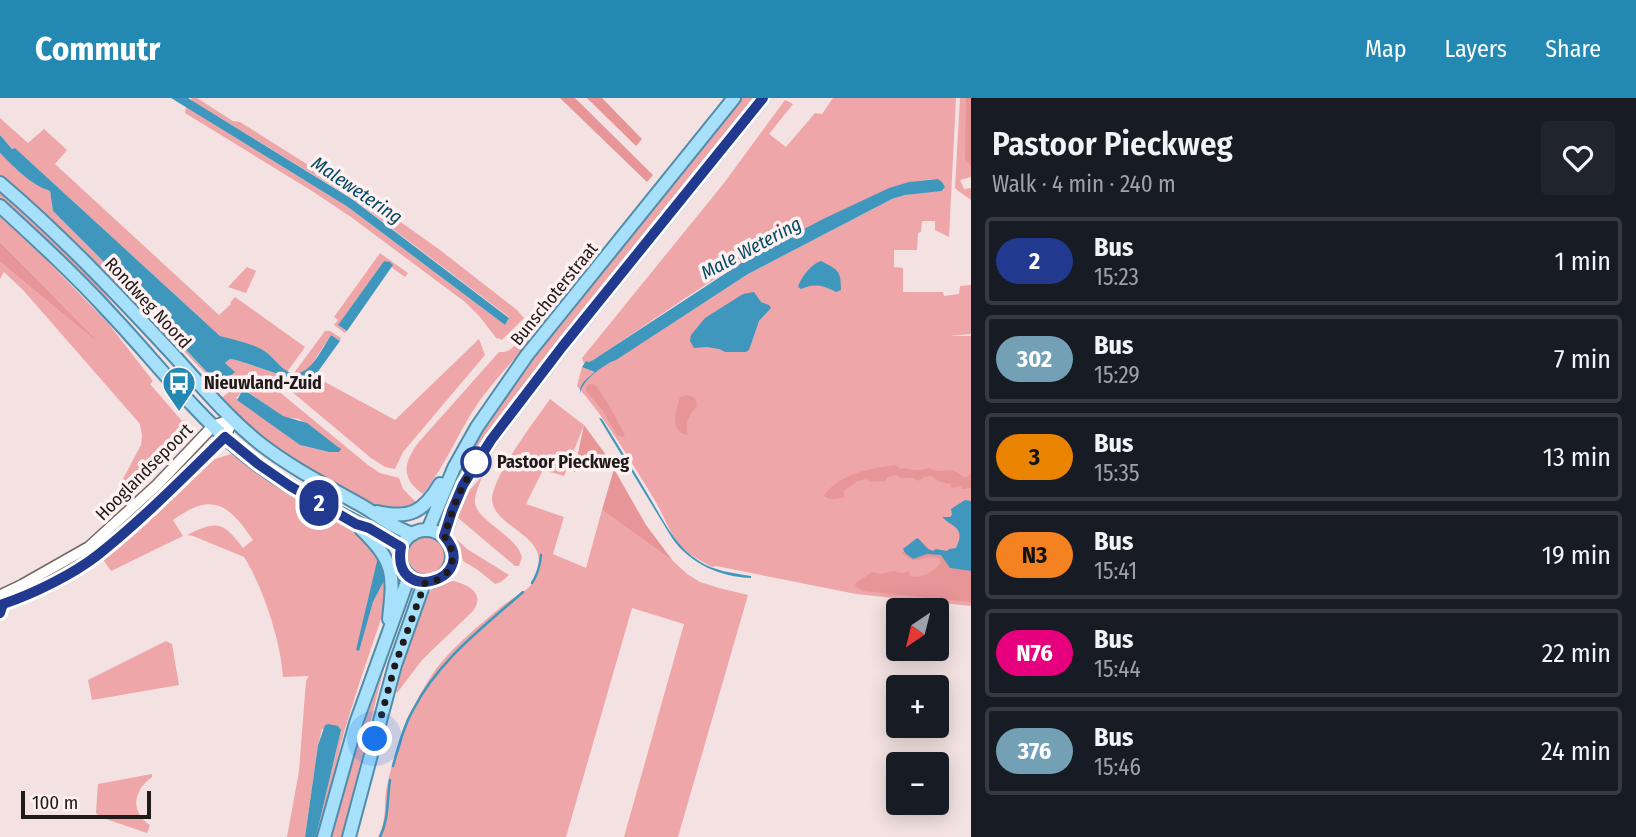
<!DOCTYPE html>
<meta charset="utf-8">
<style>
:root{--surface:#171b24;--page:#20242c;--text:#f1f3f6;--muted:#9ea1a6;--line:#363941;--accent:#2389b2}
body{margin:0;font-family:"Fira Sans Condensed",sans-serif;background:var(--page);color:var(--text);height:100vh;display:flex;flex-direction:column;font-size:26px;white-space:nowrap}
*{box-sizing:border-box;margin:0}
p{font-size:23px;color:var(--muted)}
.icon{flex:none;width:38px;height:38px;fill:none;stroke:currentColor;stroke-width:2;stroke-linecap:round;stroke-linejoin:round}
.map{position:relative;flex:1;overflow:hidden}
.details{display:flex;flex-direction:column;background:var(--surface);width:665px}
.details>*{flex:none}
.badge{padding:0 14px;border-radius:23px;font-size:24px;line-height:46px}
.needle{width:46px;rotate:215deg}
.fabs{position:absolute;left:886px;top:500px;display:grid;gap:14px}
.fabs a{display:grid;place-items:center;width:63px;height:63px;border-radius:7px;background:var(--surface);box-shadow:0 4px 18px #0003;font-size:35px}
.scale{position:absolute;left:21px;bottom:18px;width:130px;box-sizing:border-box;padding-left:7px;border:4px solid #201a1a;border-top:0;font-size:19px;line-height:24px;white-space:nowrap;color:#201a1a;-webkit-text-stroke:5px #fff1f1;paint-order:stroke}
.you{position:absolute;width:35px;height:35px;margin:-18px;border:5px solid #fff;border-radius:50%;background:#1a73e8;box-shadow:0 0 0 10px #1a73e833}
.map>.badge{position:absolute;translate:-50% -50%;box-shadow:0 0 0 4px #fff}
.round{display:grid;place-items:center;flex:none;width:74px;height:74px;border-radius:7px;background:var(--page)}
.overview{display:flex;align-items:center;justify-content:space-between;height:119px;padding:0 21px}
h1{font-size:33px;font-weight:600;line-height:52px}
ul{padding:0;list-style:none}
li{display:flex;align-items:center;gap:21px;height:88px;margin:0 14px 10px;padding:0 7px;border:4px solid var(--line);border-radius:7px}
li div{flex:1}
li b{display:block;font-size:26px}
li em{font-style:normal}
li .badge{min-width:77px;font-weight:700;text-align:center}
header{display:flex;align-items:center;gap:42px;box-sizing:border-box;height:98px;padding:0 35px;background:var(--accent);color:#fff}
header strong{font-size:33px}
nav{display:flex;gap:38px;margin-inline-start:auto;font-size:24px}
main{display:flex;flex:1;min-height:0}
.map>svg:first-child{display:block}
.green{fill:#eea6a8;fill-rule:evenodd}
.forest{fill:#e89598}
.water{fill:#4097be}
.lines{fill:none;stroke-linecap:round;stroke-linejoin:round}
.stream{stroke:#4097be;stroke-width:2.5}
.tertiary-casing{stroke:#756666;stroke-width:13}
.primary-casing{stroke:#518daa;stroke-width:16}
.tertiary{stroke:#fff;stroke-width:10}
.primary{stroke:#a7e0fb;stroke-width:12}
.line-casing{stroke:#fff;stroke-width:16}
.line{stroke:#213a8f;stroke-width:10}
.walk{stroke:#201a1a;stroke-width:7;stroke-dasharray:0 12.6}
.stop-dot{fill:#fff;stroke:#213a8f;stroke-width:3.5}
.labels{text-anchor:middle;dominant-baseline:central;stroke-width:7;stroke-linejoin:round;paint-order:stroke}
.street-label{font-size:18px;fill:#201a1a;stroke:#fff1f1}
.poi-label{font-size:18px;font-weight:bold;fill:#201a1a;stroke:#fff1f1;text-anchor:start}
.stop-label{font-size:18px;font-weight:bold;fill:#201a1a;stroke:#fff1f1;text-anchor:start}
.water-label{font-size:19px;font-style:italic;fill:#004b65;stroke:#fff1f1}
</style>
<header>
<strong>Commutr</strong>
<nav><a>Map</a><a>Layers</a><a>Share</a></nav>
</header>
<main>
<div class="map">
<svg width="971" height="739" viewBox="0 0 971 739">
<rect width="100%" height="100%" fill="#f4e2e2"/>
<path class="green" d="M192,0H197L233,23L240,24L305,65L367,100L440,152L517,212L524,220L502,242L498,240L497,241L480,219L465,204L351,119L312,93L185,15L186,9L348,109L505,227L509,219L353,101L191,2Z
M741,0H753L498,319L473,357L468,359L467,355L482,329L512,286Z
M833,0H956L949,139L935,132V123H922L921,134L918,135L917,152H894V169L903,170V194H943L944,198L959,196L960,188L971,187V236L950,238H971V508L856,496L716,468L712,469C703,464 693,459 685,452C670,439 664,417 654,401C630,362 607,322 577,288L582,269L596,272L615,262L748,176L892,101L905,97L944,92C944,81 936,81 926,82C893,86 875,97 846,111C812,127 778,144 746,162C693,193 644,229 593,262L589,264L586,263L584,266L582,260L724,85L785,2L793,6L769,36L786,49L815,15L822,16Z
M960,0H971V79L960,82L964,91L971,90V102L957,92L955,90Z
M0,20L28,45L44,31L67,52L55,66L219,217L231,206L230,205L235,199L305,249L287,274L265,253L256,249L220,238L15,50L12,51L0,37Z
M0,55C15,70 29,86 50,93L53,113L100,160L219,287L234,274L225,265L230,261L236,262L284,278L280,284C267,285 253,272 239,279C232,283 226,289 219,293L207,280L208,278L175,244L172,245L146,222L0,80Z
M0,94C40,132 83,167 117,211L0,104Z
M0,118L21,136L108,225L153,283L150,286L182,323L184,322L185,324L169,341L121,403L117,399V392L141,347L142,338L140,326L23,192L4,174L0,181V164L86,235L93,238L0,144Z
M380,155L408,175L405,179L391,169L392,166L384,163L338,227L347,233L345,235L334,227L338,222L334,219Z
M247,169L256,173L246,195L228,189Z
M546,221C526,250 501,274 480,302C459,332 446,367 423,396C401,380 403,366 418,345L499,254C513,255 517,243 527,235C533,230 540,226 546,221Z
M325,233H330L341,240L340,243L331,237L308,272L303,275H294Z
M479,241L485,257L403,354L395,371L385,369L371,360L285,288L291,280L308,286L314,278L395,322Z
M247,284L277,292L368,367L380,375L399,380L403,391L420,408L386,413L368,406L304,371L260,338L220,301L241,285ZM244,291L283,319L299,321L338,349L340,352L338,354H329L300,347L236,300Z
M550,301L584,327L564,378L543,372L526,406L564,419L553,456L586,470L602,412L673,463L687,476L700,484L719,490L748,497L678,739H624L684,526L632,510L566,739H378C388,720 383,707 387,688C395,649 408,614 430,580C447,553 476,530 501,509C509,502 524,495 531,487C534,484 536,477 537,473C550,437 493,430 492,401C492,379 536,321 550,301Z
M231,356L311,412L347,429L368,442L381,459L363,535L373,504L386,479L385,509L360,583L343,637L320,739H316L341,632L322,631L318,647L305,739H287L299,673L306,583L309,578L283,579C281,544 263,489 244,459L193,438L187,437C218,422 223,424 243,450L253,442C238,421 223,397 193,410C186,413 179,418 173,422L183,438L111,473L102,460L155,416L215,361Z
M482,378C480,386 474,397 475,405C478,424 515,436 522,459L519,468H515L457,419L470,392Z
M407 458a19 19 0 1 1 38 0a19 19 0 1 1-38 0Z
M456,441L467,451L509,477L501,484L495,486L478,472L463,463Z
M453,483C470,487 485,496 473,513L422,562L397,595L396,592L419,514L427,496L435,489Z
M166,543L172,546L179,587L92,602L88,582Z
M383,574L342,739H332L342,698L362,632Z
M152,676V679C134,692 129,713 150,727L147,735L100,719L96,715L98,686Z"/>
<path class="forest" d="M560,0H575L653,77L647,84Z
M587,0H602L642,41L636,48Z
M966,0H971V68L965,61Z
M0,144L96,241L86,235L0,164Z
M590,286C591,286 594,286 595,287C600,290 621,329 625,337L623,339L617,337L602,312L586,293L587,287Z
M689,297L695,300L697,308C690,316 684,325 688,336L686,337C669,332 676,312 680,299Z
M584,327L606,357L574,374Z
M895,367L901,371L906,370C913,373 922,373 929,370C936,375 942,372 951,372C957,373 960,377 966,380L971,375V390L962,391L961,388L952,390L950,386C943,385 936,383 932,378L924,379L918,383L914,380H900L897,377L888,379L885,383L869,384L868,381L858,383L843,393L845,399C838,401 831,402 825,399L824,397C842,375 868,371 895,367Z
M614,371L646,427L673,463L602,412Z
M902,453L913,461L927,455L942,457L950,470L971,473V504L863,493L855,488L856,485L872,474L880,476L894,473L902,475L909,473L910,478C921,481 935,474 941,464L940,461C921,454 919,471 902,455Z"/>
<path class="water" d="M171,0H188L352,101L509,220L505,227L348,109Z
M0,37L12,51L15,50L220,238C234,242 251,245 263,252C271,257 277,265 284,271C306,288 321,252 331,237L340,243L309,286L236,262L230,261L225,265L235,274L219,287L100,160L53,113L50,93C29,86 15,70 0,55Z
M938,81L942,84L945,89L942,93L905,97L892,101L748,176L616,262C603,267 582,282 580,296C579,285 588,280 595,274L582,269L586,263L589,264L593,262L746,162L821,122L889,90L909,84Z
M384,163L390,164L393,167L347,233L338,227Z
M821,163C838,172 841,172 841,192L836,194C823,187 815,185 801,191L798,189C801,179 811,166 821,163Z
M754,194L761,204L769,207L771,210L759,223L749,252L746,254H725L719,251L707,249L694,250L690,243L691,237L705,220L743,196Z
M243,291L283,318L307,325L338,349L341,351L339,354H329L300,347L237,302Z
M599,320L602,321C617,345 632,370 647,395C662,419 674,448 699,463C714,473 733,475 751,478V480C721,479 690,466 672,440Z
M965,402L971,403V473L950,470L941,457L927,456L913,461L905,455L903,451L917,440C923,443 924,450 933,453L936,451L947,453L949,451L956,450C966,429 953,430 942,419H950L952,417L951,411Z
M378,459H381L386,479L373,504L359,553L356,552Z
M328,626L338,628L341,632L316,739H305L318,647L325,627Z"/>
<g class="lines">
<path class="stream" d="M532,485C538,476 540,468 541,457
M393,668C399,648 403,629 413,612C438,563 482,530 523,494
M380,739C389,721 387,701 390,682"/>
<defs>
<path id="tertiary" d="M1,497L22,487L89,449L157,387L213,328L233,321
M3,506L54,484L97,458L182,382L225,339L233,321"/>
<path id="primary" d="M0,85C59,135 113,192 166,249C197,282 226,319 262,347C292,370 325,387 357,405C376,415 392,430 413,436
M0,108C37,142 73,175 107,212C151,258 189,309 238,351C287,393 347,417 401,449
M377,414C409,421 423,415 440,386
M361,431C395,464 394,476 389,521
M400 458a26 26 0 1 1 52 0a26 26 0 1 1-52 0Z
M428,432L454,370L477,329L527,257L734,0
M444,438L452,413L463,387L491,342L562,249L763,0
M324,739L356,625L409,478
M349,739L395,567L424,485"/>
</defs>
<use href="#tertiary" class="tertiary-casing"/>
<use href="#primary" class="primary-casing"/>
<use href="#tertiary" class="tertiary"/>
<use href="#primary" class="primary"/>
</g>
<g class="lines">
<defs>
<path id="line" d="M0,515L3,506C33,496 74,476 99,456C144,420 184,379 225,339L258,366L290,388L356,426L369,430L401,449C390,509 483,482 444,438L452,413L463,387L491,342L562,249L763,0"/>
</defs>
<use href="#line" class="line-casing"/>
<use href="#line" class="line"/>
<path class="walk" d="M375,641L395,567L425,485C451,483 461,458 444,438L457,400L476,364"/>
</g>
<defs>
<symbol id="bus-pin" viewBox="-11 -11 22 30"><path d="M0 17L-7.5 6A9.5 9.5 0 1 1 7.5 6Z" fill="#2389b2" stroke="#fff1f1"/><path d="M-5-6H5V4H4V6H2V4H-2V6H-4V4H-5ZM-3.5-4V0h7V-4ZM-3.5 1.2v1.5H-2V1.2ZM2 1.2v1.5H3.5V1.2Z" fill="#fff"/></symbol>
</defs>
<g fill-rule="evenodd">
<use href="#bus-pin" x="160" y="266" width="38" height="52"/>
</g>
<circle class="stop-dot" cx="476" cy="364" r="14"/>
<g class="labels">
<g class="street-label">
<text transform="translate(554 196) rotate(-51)">Bunschoterstraat</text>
<text transform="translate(148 205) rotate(47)">Rondweg Noord</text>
<text transform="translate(144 374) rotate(-45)">Hooglandsepoort</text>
</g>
<g class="poi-label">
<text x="204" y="285">Nieuwland-Zuid</text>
</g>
<g class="stop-label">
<text x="497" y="364">Pastoor Pieckweg</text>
</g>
<g class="water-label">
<text transform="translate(357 92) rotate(34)">Malewetering</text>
<text transform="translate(751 150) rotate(-28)">Male Wetering</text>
</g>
</g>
</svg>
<div class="fabs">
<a><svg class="needle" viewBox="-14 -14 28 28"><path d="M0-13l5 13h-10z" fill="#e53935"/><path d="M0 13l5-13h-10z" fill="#9ea1a6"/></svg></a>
<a>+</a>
<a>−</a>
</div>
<div class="scale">100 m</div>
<div class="you" style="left:375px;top:641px"></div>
<b class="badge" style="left:319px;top:405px;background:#213a8f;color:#fff">2</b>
</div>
<section class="details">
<div class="overview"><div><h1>Pastoor Pieckweg</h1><p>Walk · 4 min · 240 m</p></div><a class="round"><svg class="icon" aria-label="heart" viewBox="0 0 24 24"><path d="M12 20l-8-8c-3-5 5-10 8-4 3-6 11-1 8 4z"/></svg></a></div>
<ul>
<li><span class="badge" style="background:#213a8f;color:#fff">2</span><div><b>Bus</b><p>15:23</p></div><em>1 min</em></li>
<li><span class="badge" style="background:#74a0b6;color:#fff">302</span><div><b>Bus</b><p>15:29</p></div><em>7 min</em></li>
<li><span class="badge" style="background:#e98300;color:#111">3</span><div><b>Bus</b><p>15:35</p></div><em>13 min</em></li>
<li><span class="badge" style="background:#f58220;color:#111">N3</span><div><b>Bus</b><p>15:41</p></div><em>19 min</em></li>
<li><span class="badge" style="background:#e6007e;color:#fff">N76</span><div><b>Bus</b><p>15:44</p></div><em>22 min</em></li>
<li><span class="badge" style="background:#74a0b6;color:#fff">376</span><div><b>Bus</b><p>15:46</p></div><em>24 min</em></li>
</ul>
</section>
</main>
